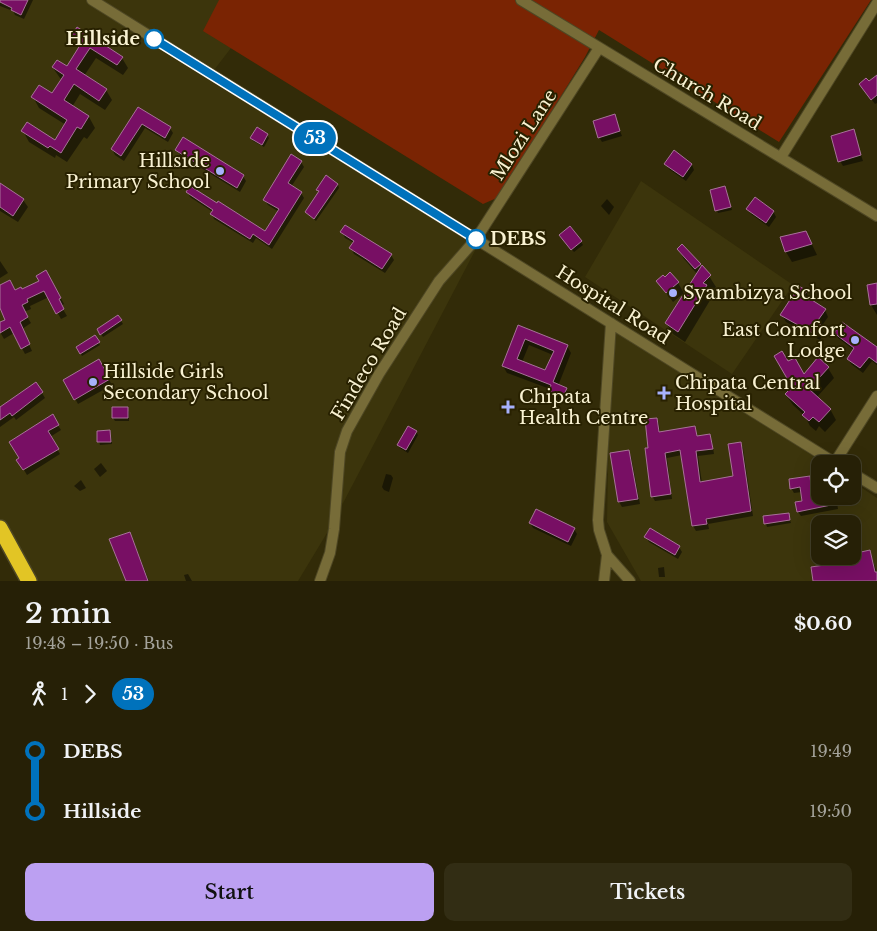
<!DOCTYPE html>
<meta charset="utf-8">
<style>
:root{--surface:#262006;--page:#322d14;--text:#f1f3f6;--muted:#a4a39b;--line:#423e28;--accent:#bca0f2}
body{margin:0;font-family:"Libre Baskerville",serif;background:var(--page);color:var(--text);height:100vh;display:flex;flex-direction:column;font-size:19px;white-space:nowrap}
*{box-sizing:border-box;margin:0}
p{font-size:16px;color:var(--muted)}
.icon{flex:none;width:28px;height:28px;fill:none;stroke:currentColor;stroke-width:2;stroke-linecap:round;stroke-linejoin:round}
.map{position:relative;height:581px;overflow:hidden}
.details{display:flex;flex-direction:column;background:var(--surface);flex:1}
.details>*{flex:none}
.badge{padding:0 10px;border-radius:16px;font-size:18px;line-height:32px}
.buttons{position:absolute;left:811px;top:455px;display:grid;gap:10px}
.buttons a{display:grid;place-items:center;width:50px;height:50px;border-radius:10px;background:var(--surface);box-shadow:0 5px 20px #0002,0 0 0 1px var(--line);font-size:25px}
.map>.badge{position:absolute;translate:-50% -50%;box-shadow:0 0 0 2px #fff}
.legs{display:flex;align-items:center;gap:8px;height:55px;padding:0 25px;font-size:16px}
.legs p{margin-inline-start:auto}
.headline{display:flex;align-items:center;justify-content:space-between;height:85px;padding:0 25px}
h1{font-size:28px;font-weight:600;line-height:38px}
.button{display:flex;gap:10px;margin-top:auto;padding:10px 25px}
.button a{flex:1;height:58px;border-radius:10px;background:var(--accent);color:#111;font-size:20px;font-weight:600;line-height:58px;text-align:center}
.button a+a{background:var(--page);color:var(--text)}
ul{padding:0 25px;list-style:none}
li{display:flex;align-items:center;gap:18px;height:60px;font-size:19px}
li i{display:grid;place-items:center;width:8px;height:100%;margin:0 6px;background:currentColor}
li i::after{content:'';width:12px;height:12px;margin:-6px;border:4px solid;border-radius:50%;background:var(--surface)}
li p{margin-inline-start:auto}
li:first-child i{background:linear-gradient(#0000 50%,currentColor 0)}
li:last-child i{background:linear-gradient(currentColor 50%,#0000 0)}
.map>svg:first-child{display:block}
.built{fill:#3c350c;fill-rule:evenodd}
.green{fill:#7a2403}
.shadow{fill:#0007;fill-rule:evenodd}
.building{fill:#780f64;stroke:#a87299;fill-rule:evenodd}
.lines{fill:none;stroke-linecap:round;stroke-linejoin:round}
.minor-casing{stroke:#4e4724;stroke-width:12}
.highway-casing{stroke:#4e4724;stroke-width:18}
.minor{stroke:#776c38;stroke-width:10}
.highway{stroke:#e2c525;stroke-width:15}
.line-1-casing{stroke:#fff;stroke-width:11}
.line-1{stroke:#0072bc;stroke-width:8}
.stop-1-dot{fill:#fff;stroke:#0072bc;stroke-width:2.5}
.poi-dot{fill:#a7b1fc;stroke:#282100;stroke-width:2}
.labels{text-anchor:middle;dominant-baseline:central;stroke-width:4;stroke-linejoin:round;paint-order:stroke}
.stop-label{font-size:18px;font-weight:bold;fill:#f9f2d2;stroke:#282100;text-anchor:end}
.street-label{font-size:18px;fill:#f9f2d2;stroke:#282100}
.poi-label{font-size:18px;fill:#f9f2d2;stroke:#282100;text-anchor:start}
</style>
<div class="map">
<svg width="877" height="581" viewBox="0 0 877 581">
<rect width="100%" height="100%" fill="#322b08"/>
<path class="built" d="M0,0H268L211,74L479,243L330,528L298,581H26L0,540Z
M641,181L793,285L732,374L585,277Z
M611,323L825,464H820V496H852L853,482L877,498V581H641L607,522ZM820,524H852V556H820Z"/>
<path class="green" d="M219,0H871L779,142L599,30L585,57L499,197L483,204L203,31Z"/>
<path class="shadow" d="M0,0H33L24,19L15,15L13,11L0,6Z
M73,35L122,58L128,68L123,75L96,58L84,76L106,90L112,100L105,110L80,94L72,107L89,117L95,128L87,139L84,137L67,162L56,155L55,158L29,142L23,131L55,142L66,125L39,108L33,97L53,95L62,80L60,78L53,68L67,67L81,46Z
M877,77V103L875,104L860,84L869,83Z
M138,109L170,128L173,133L168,142L145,128L124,161L115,155L112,149Z
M614,116L622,136L602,142L599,137Z
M853,131L863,161L843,166L840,161Z
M267,135L269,138L264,147L253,141L252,138Z
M177,150L243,176L246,181L240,192L180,155Z
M301,162L304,167L291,187L301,193L304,198L272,249L256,238L253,243L214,219L212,214L213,212L190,197L188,192L265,233L279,212L268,205L265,200Z
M666,164L692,165L694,170L686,181L669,169Z
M326,177L338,185L339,188L316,221L306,212L320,193L318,190Z
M0,185L23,200L28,207L18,222L0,211Z
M725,187L732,210L718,213L717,210Z
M607,199L614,207L609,215L601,206Z
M748,209L773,211L776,217L769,227L751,214Z
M342,232L391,255L394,260L385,273L354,254L351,248L354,243L345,238Z
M806,232L817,255L792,262L786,252L782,238Z
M562,238L581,242L583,245L574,252Z
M678,249L700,265L709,276L716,287L710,292L712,297L685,342L673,334L666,323L697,274L684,259Z
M0,261L8,273L0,278Z
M46,272L64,304L61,306L67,316L61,319L49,297L30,306L31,309L24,312L31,323L22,329L32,351L25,354L14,333L4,339L0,332V324L7,320L0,305V287L15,291H22L40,282Z
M664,278L678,283L684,293L673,302L658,281Z
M877,284V315L871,305Z
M806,292L810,299L825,310L828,317L821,327L824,333L820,340L786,322L782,315Z
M118,316L123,324L103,337L98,330Z
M519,327L567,346L571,353L558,386L566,389L570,396L567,403L554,398L550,389L507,373L503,366ZM529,345L553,355L546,372L522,362Z
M835,333L877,348V365L872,361L863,373L851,364L848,359L854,350L838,338Z
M95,337L100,345L82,356L77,347Z
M98,361L112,385L78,404L65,380Z
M788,363L803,376L828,368L834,378L817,397L830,409L836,420L825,432L819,426L816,431L810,426L805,416L793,405L786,395L793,387Z
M42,393L45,398L16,420L14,417L0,427V408Z
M127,409L129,412V421H115L113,418Z
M52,416L61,430L50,437L60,454L27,475L18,460Z
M657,419L659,424L660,433L694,428L698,438L710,436L712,441L714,454L698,456L702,483L734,477L740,443L743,448L753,516L708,524L709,529L696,531L693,526L682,455L667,458L672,499L655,501L652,496L649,449Z
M110,432L111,435L112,444L100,445L99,441Z
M416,432L418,435L408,453L400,448L398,445Z
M628,451L631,456L640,504L622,507L619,502Z
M101,463L107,471L100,477L94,469Z
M386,474L391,475L393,478L389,492L384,490L382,487Z
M809,478L812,482L813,492L820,491V496H836L838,509L801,516L798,512L803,502L802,492L794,493L791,488Z
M81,480L86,488L80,491L74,486Z
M788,514L791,523L767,527L766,524Z
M530,523L574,529L577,534L571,546L533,528Z
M129,534L133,540L149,581H127Z
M646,537L679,547L682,552L678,559L649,542Z
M870,552L877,573V581L840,564L838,558Z
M664,567L665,577H659L658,568Z
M188,574L192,581H186L184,575Z"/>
<path class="building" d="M0,0H28L21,15L11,10L12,8L0,2Z
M77,27L123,57L117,65L90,48L76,69L107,89L99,101L74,84L64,100L89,116L81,129L77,127L61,153L50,146L48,148L21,131L27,122L55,140L67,120L31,97L39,85L52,93L64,75L52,67L57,60L67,66L82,42L72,35Z
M877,75V95L871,100L859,84L866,78L869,81Z
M138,107L171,127L165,138L142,124L121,156L111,149Z
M615,114L620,131L598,138L593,121Z
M257,127L268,134L262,145L250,138Z
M854,129L861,155L838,162L831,136Z
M183,137L244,175L237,188L175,150Z
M674,150L692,164L683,177L664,164Z
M291,154L302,161L288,183L302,192L269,245L253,234L250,239L210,214L213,210L186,192L190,186L217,203L218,201L265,231L279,209L263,200Z
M326,175L338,184L314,219L305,212L319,191L316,190Z
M0,183L24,199L13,216L0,207Z
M725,186L731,207L715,211L710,190Z
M755,197L774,211L766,223L746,209Z
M345,225L392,254L382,269L349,248L354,241L340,232Z
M570,226L582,241L571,250L559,235Z
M806,231L812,244L785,252L780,237Z
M682,244L701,264L695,269L677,249Z
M702,265L711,275L703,283L707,285L678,332L665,323Z
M46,270L61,298L59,299L64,309L56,314L44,291L27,299L28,302L22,305L28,317L20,322L30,344L21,349L10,327L0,333V322L5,320L0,308V285L10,280L15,290L21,287L22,289L39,281L36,276Z
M670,272L679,282L666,293L656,281L663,275L665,277Z
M877,283V304L870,305L867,285Z
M799,286L807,291L804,295L826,309L816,323L821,325L816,335L780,315Z
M118,315L122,320L100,335L97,329Z
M842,322L877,347V363L869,357L860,368L847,359L854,348L834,333Z
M518,325L568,345L553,382L567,388L563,397L549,391L551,385L502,366ZM525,339L554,351L545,370L517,359Z
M95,335L100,342L80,354L76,347Z
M782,351L788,361L795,358L804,374L818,357L829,367L809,389L831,409L819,422L813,417L809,421L802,415L805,412L785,394L792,387L774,356Z
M99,359L110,379L74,400L63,380Z
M36,382L43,392L12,416L10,413L0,420V407Z
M112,407H128V418H112Z
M53,414L59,425L48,431L59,449L23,470L16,460L19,458L9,442Z
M657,418L659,432L695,426L697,436L710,434L713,449L696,451L700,482L733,476L728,444L741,442L751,511L706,519L707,524L692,526L680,450L665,453L671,494L651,497L645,448H648L645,419Z
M408,426L417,431L406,450L397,445Z
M110,430L111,442H97V431Z
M629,450L638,499L618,502L610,453Z
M810,476L812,496H835L836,504L797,512L795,502L802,501L800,487L790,489L789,479Z
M536,509L575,528L568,542L529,523Z
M789,513L790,520L764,524L763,516Z
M650,528L680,546L675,555L644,537Z
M130,532L148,581H126L109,539Z
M870,550L875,572H877V581H813L811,567L838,563L837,557L852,556V554Z"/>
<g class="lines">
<defs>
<path id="minor" d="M92,0L837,464
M521,0L877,216
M781,157L877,3
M835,462L877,396
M852,473L877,488
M607,555L630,581
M320,581L330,553L334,529L340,452L347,431L379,374L439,281L476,239L599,48
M604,581L607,555L599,530L598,520L611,323"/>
<path id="highway" d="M0,528L29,581"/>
</defs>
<use href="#minor" class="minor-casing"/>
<use href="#highway" class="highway-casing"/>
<use href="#minor" class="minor"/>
<use href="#highway" class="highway"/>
</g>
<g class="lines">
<defs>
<path id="line-1" d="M154,39L476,239"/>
</defs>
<use href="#line-1" class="line-1-casing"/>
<use href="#line-1" class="line-1"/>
</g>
<g class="stop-1-dot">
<circle cx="154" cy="39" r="9"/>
<circle cx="476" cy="239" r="9"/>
</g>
<g class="poi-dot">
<circle cx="220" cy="171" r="5"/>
<circle cx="673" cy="293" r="5"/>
<circle cx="855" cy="340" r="5"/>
<circle cx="93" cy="382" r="5"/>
<path d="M661.5 385.5h5v5h5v5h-5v5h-5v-5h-5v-5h5z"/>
<path d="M505.5 399.5h5v5h5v5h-5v5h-5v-5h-5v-5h5z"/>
</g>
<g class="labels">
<g class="stop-label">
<text x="140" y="39">Hillside</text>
<text x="490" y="239" text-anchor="start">DEBS</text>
</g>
<g class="street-label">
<text transform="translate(707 94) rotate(31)">Church Road</text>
<text transform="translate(524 135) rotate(-57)">Mlozi Lane</text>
<text transform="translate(613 305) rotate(32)">Hospital Road</text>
<text transform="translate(369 364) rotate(-59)">Findeco Road</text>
</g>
<g class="poi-label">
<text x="210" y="161" text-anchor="end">Hillside<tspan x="210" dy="21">Primary School</tspan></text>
<text x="683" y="293">Syambizya School</text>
<text x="845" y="330" text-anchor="end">East Comfort<tspan x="845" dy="21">Lodge</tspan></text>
<text x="103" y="372">Hillside Girls<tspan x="103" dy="21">Secondary School</tspan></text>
<text x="675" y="383">Chipata Central<tspan x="675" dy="21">Hospital</tspan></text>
<text x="519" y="397">Chipata<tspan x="519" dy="21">Health Centre</tspan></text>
</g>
</g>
</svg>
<div class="buttons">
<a><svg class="icon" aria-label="locate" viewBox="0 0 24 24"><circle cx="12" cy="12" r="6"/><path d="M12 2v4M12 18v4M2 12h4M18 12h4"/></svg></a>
<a><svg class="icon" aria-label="layers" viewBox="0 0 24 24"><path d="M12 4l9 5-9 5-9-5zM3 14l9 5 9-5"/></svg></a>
</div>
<b class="badge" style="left:315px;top:138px;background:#0072bc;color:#fff">53</b>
</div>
<section class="details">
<div class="headline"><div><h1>2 min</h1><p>19:48 – 19:50 · Bus</p></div><b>$0.60</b></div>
<div class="legs"><svg class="icon" aria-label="walk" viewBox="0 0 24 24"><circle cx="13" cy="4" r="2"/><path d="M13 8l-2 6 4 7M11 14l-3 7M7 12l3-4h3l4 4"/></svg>1<svg class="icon" aria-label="forward" viewBox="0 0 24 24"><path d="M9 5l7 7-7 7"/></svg><b class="badge" style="background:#0072bc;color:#fff">53</b></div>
<ul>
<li><i style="color:#0072bc"></i><b>DEBS</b><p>19:49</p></li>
<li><i style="color:#0072bc"></i><b>Hillside</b><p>19:50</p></li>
</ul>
<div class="button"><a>Start</a><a>Tickets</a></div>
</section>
